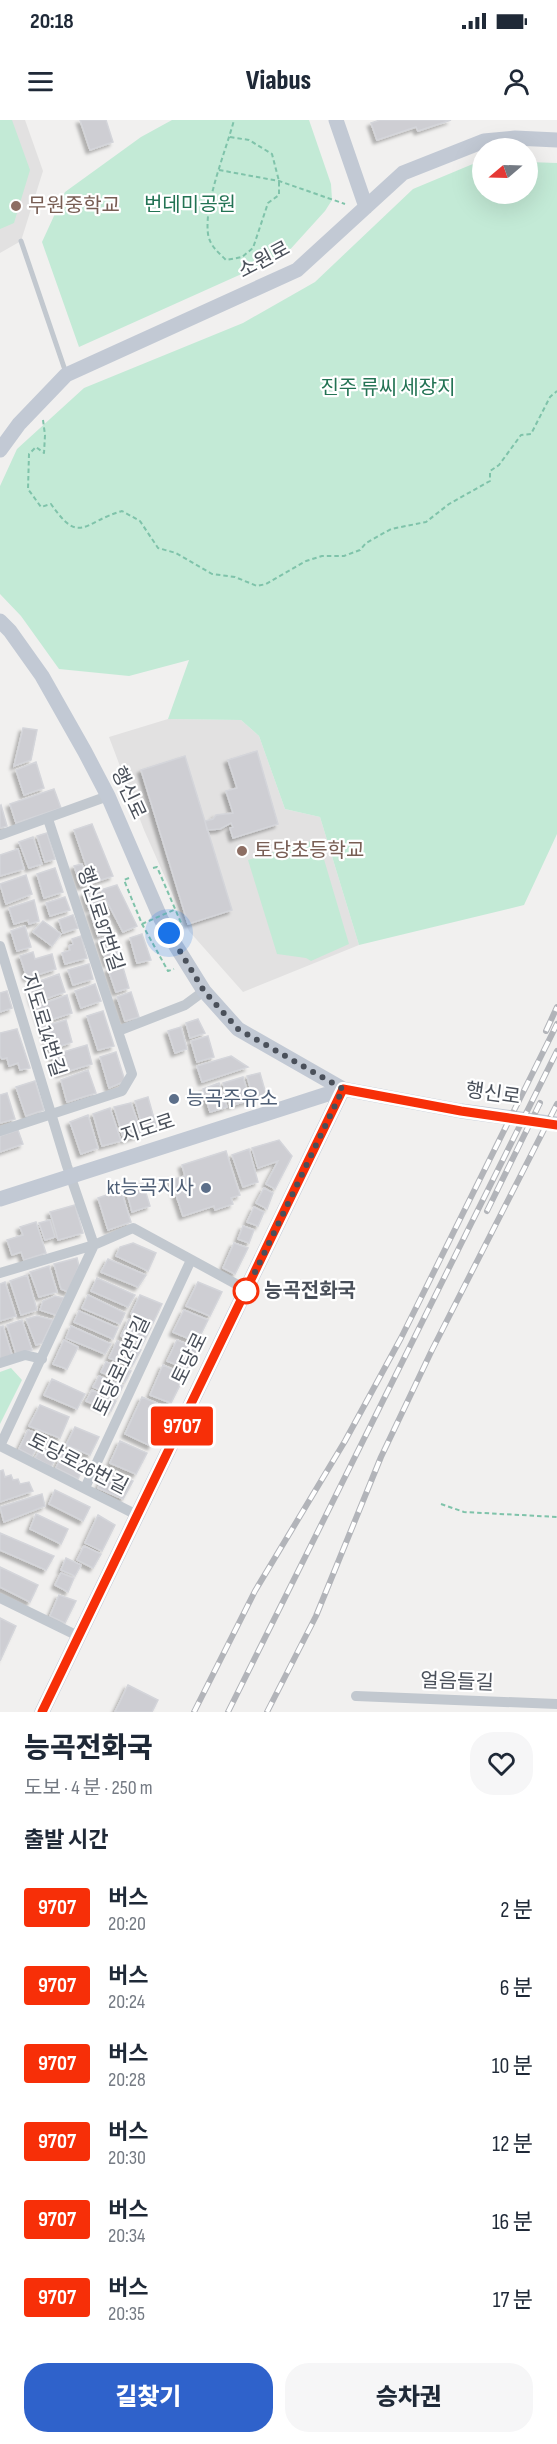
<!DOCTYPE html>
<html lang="ko">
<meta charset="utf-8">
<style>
:root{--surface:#fff;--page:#f6f6f7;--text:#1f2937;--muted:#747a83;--accent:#2f62cb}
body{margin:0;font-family:"Sofia Sans Condensed","Noto Sans KR",sans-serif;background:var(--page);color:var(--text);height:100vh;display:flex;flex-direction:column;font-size:22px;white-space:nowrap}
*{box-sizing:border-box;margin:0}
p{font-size:20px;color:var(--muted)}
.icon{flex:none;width:33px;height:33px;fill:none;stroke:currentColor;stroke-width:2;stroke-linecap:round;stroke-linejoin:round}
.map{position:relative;height:1592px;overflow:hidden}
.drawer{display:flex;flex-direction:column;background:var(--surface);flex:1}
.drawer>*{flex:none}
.badge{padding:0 12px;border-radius:4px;font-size:21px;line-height:39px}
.needle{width:39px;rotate:251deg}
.controls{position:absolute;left:472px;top:18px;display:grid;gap:12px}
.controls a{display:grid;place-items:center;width:66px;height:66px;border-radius:50%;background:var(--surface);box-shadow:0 6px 24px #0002;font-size:30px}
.you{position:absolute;width:30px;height:30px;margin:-15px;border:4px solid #fff;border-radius:50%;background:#1a73e8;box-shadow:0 0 0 9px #1a73e833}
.map>.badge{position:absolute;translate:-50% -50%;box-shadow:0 0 0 3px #fff}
h2{padding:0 24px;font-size:22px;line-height:54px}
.round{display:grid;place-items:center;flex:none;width:63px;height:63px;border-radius:24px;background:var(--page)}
.headline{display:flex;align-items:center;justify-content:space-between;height:102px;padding:0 24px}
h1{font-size:28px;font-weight:800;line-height:45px}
.button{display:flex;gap:12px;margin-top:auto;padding:12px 24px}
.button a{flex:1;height:69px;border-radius:24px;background:var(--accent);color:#fff;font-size:24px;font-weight:800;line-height:69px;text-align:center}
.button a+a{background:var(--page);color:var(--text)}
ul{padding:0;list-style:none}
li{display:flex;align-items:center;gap:18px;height:78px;padding:0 24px}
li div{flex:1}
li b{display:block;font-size:22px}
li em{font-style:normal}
li .badge{min-width:66px;font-weight:700;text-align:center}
.status{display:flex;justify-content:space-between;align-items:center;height:42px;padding:0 30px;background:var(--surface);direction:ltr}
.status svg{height:16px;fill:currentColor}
header{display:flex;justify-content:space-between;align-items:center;height:78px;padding:0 24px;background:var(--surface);font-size:27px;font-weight:800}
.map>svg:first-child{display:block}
.education{fill:#e2e1e1}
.green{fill:#c3ead6}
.building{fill:#ceced3;stroke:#d4d5da;stroke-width:1.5;filter:url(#shadow)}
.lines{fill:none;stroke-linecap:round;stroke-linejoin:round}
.path{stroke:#7fc3aa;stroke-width:2;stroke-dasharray:4.5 3;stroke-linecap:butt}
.service{stroke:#c2c8cf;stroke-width:5}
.minor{stroke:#c2c8cf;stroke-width:10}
.secondary{stroke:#c2c9d4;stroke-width:15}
.rail-casing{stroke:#b2b4b9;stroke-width:6}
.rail{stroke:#fff;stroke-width:4;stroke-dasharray:11;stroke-linecap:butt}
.path-bridge{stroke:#7fc3aa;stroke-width:2;stroke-dasharray:4.5 3;stroke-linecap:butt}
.line-casing{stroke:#fff;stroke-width:14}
.line{stroke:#f72f08;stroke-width:9}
.walk{stroke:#4a505a;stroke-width:6;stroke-dasharray:0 10.8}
.education-dot{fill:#8d6e63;stroke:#fff;stroke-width:2}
.service-dot{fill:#5c6f8a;stroke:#fff;stroke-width:2}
.stop-dot{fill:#fff;stroke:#f72f08;stroke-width:3}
.labels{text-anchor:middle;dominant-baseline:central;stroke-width:4.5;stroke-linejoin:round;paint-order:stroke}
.park-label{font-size:20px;fill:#237354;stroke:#fff}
.education-label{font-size:20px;fill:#785e54;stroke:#fff;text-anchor:start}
.street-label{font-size:20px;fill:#4a505a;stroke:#fff}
.service-label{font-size:20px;fill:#4e5e75;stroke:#fff;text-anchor:start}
.stop-label{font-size:20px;font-weight:bold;fill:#4a505a;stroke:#fff;text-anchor:start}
</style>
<div class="status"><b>20:18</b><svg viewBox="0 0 49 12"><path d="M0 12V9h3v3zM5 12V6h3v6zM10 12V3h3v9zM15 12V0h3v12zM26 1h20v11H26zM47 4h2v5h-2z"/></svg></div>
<header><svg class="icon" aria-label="menu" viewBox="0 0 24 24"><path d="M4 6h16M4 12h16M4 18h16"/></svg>Viabus<svg class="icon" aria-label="person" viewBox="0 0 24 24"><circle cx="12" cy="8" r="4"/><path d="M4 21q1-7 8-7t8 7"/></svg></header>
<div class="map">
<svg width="557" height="1592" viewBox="0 0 557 1592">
<defs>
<filter id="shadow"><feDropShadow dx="-3.5" dy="3.5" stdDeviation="1.5" flood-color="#0004"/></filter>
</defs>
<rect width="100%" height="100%" fill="#f1f0ef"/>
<path class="education" d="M0,0H25L43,51L21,121L0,133Z
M168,599L241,600L259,616L285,689L320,697L359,825L243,872L189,811L144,710L109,617Z"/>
<path class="green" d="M0,0H12L30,50L14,103L0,109Z
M172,0H309L331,64L332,80L325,91L286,134L79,227L42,122L65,72L141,17Z
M480,41H483V74H528V42L557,43V714L524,785L359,825L320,697L285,689L259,616L241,600L168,599L189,540L129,556L59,549L21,496L0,474V366L17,329L84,268L243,203L315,162L413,69Z
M318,719L349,824L311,841L306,838L277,834L248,740Z
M11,1248L22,1260L0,1304V1252Z"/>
<path class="building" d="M80,0H106L113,22L90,30Z
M380,0H451L418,11L416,7L377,20L371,3Z
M23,608L37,610L31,640L14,646Z
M257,631L278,704L233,718L230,708L233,707L231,703L220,709L207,710L205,701L213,699L216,695L233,693L226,671L237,668L228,640Z
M185,636L232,790L188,804L141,650Z
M36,642L44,668L24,675L16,650Z
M54,669L61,688L16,703L10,684Z
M1,685L7,706L0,708V686Z
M92,704L113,756L92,763L74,710Z
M47,713L55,739L45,742L37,716Z
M33,717L42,744L29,748L19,722Z
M18,729L24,749L0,756V735Z
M82,744L89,764L81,766L74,746Z
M55,748L63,772L44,778L37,754Z
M26,755L32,774L6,784L0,764Z
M117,765L137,806L123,812L101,770Z
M97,769L102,785L89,789L84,773Z
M65,777L70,790L50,796L46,783Z
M34,780L39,801L29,804L28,800L14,804L9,788Z
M102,789L110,812L98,816L90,792Z
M73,795L78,808L63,813L59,800Z
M43,801L61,814L52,826L33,812Z
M25,806L31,827L17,831L11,811Z
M142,814L151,840L137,843L130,818Z
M112,815L120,840L107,844L99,820Z
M81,816L87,838L65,844L62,833L70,830L69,826L73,824L72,819Z
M33,832L35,839L52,834L56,849L27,858L20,836Z
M89,844L93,859L73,865L68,850Z
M122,844L129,868L116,872L108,849Z
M59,854L65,872L34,883L29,865Z
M95,864L101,881L81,888L75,871Z
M7,871L12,888L0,892V873Z
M131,872L139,897L125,901L117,877Z
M67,875L72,893L41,903L36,886Z
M103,891L114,926L98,930L87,896Z
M198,899L205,913L190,918L186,903Z
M66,900L72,922L50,930L43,907Z
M181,907L187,929L175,933L168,911Z
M17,909L30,948L20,950L18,943L9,946L7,938L2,939L0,936V913Z
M208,916L214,937L197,942L191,921Z
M87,925L92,944L59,954L53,935Z
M116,932L125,961L109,968L100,937Z
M231,936L248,947L202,962L197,946Z
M88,950L96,973L67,982L61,960Z
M260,953L266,974L253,978L247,956Z
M243,957L250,980L230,986L223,963Z
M35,961L44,990L26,996L16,967Z
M219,963L227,987L210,992L203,969Z
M7,973L15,999L0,1003V975Z
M148,977L157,1009L144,1013L135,981Z
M131,983L142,1014L124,1020L114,987Z
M110,988L121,1021L102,1026L93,994Z
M88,995L98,1028L81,1034L70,1002Z
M18,1010L23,1024L0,1032V1016Z
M279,1020L292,1036L275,1069L266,1064L278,1041L258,1048L252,1028Z
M249,1029L258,1062L243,1067L232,1035Z
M226,1031L240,1075L231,1078L233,1084L215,1090L214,1086L183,1096L171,1060L185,1056L182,1045Z
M143,1063L150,1086L132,1092L126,1069Z
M264,1068L273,1073L267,1089L256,1083Z
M121,1070L131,1102L108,1110L98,1078Z
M75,1085L83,1113L58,1120L50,1092Z
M254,1087L264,1092L258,1106L247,1102Z
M50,1100L55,1117L45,1120L39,1103Z
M36,1102L46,1133L24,1140L21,1132L12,1135L7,1120L23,1115L20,1107Z
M243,1106L254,1110L249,1123L238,1119Z
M133,1123L156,1133L148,1151L116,1136L120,1127Z
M234,1123L248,1128L235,1154L223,1148Z
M77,1138L79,1146L68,1172L61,1169L54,1144Z
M108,1139L146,1155L138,1167L101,1152Z
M49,1146L57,1172L39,1177L30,1152Z
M27,1155L37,1190L21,1195L10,1161Z
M97,1158L135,1175L128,1187L91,1171Z
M5,1162L16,1196L0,1201V1164Z
M198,1162L222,1172L210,1196L186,1186Z
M88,1175L125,1193L120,1204L82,1188Z
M140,1175L162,1184L153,1203L131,1194Z
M55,1176L64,1178L56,1195L40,1190L43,1181Z
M184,1190L208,1200L197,1222L173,1212Z
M79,1191L118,1208L113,1219L74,1202Z
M37,1196L53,1200L42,1223L36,1225L26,1199Z
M129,1199L151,1208L142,1225L121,1216Z
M22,1200L32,1230L16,1234L7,1205Z
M3,1206L12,1235L0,1239V1207Z
M71,1206L111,1224L105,1234L66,1218Z
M64,1220L78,1227L67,1249L53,1244Z
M177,1220L198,1229L188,1249L167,1241Z
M117,1221L141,1230L132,1246L109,1238Z
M106,1242L131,1251L125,1262L101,1252Z
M163,1245L185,1255L171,1283L150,1275Z
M99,1256L123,1266L117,1278L93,1267Z
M52,1259L85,1274L77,1289L44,1275Z
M92,1270L116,1281L111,1291L86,1281Z
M142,1277L168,1288L151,1326L125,1314Z
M40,1285L69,1297L60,1318L29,1306Z
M75,1307L99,1317L90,1335L66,1325Z
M28,1310L43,1316L32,1336L19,1329Z
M47,1318L62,1325L51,1347L35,1338Z
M120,1321L147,1333L136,1354L110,1343Z
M63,1332L86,1342L78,1359L56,1348Z
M107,1348L133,1361L123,1379L98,1368Z
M3,1350L5,1357L11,1355L13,1360L18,1359L20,1364L29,1362L33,1371L0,1382V1351Z
M55,1370L90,1387L83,1401L49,1384Z
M42,1374L45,1386L4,1402L0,1387Z
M36,1394L68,1409L61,1424L30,1409Z
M98,1395L115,1405L102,1431L85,1423Z
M0,1413L54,1436L46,1450L0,1430Z
M84,1426L101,1434L93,1448L77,1440Z
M66,1438L81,1445L75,1456L61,1450Z
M0,1447L38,1465L30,1482L0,1467Z
M61,1453L74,1458L68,1472L55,1465Z
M59,1475L76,1481L65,1503L50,1496Z
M0,1498L16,1506L0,1541Z
M128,1565L158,1580L152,1592H115Z"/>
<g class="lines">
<path class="path" d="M230,17L249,20L272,34L279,61V75L268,83L253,128L242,137L226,140C218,132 210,126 208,114C204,82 226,31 234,0
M219,50L279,61L345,84
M43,300L45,315L44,333L36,327L29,334L28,369L41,387L51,384C80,426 83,402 122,391L140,401L158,428L176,433L212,454L235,457L257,466L266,464L306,441L322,436H344L360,430L366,423L391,409L426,402L449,384L490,361V351L499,345L521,315L531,314L550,277L557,271
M153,748L157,747L182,805L180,806
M129,758L124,760L142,804L168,851L174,849
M441,1384L464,1392L557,1397"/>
<path class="service" d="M21,121L66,253"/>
<path class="minor" d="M0,715L108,676
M0,826L67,1046L94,1125L0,1326
M118,911L185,885L204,871
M0,1011L122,971L132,954L48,699
M0,1153L94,1125L133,1108L247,1170
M0,1243L25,1235L42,1239
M0,1326L139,1396
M85,1368L191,1140
M0,1478L78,1516
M356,1576L557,1584"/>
<path class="secondary" d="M336,0L366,87
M0,330L19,304L66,255L297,150L403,53L484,21L515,18L557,20
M0,501L10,511L42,556L85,632L108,676L161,799L176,826L204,871L238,909L343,969L461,991L557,1004
M0,1079L343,969
M42,1592L343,969"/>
<defs>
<path id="rail" d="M546,911L557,887
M487,1091L540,983
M194,1592L255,1471L345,1321L401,1218L557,904
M228,1592L557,931
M267,1592L316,1496L381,1337L432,1230L557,984"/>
</defs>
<use href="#rail" class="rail-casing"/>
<use href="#rail" class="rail"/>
<path class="path-bridge" d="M142,804L176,789"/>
</g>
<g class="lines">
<defs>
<path id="line" d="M42,1592L343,969L461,991L557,1005"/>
</defs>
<use href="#line" class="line-casing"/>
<use href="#line" class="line"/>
<path class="walk" d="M169,813L204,871L238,909L343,969L246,1171"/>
</g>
<g class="education-dot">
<circle cx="16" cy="86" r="6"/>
<circle cx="242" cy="731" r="6"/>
</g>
<g class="service-dot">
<circle cx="174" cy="979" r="6"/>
<circle cx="206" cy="1068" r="6"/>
</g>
<circle class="stop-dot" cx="246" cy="1171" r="12"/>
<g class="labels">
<g class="park-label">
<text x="190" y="85">번데미공원</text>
<text x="388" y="268">진주 류씨 세장지</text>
</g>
<g class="education-label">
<text x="28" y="86">무원중학교</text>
<text x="254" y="731">토당초등학교</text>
</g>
<g class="street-label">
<text transform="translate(264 140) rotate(-28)">소원로</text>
<text transform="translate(128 673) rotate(65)">행신로</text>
<text transform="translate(100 799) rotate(72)">행신로97번길</text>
<text transform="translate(43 905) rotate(73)">지도로14번길</text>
<text transform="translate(493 974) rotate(8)">행신로</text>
<text transform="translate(148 1009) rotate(-18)">지도로</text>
<text transform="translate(190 1239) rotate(-64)">토당로</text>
<text transform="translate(122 1246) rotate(-65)">토당로12번길</text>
<text transform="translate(78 1344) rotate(27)">토당로26번길</text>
<text transform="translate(457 1562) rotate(2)">얼음들길</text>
</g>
<g class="service-label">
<text x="186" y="979">능곡주유소</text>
<text x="194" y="1068" text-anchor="end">kt능곡지사</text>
</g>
<g class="stop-label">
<text x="264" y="1171">능곡전화국</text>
</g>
</g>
</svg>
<div class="controls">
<a><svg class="needle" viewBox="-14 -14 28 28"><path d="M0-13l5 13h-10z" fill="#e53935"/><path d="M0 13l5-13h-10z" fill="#747a83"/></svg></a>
</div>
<div class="you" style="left:169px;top:813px"></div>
<b class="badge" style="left:182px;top:1306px;background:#f72f08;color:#fff">9707</b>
</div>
<section class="drawer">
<div class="headline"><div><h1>능곡전화국</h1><p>도보 · 4 분 · 250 m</p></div><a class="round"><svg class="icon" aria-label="heart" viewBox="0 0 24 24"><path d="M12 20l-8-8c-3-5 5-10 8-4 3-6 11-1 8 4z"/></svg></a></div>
<h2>출발 시간</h2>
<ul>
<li><span class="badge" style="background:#f72f08;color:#fff">9707</span><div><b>버스</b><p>20:20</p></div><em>2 분</em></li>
<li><span class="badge" style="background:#f72f08;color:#fff">9707</span><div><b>버스</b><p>20:24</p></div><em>6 분</em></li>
<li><span class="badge" style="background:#f72f08;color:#fff">9707</span><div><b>버스</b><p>20:28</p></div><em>10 분</em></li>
<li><span class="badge" style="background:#f72f08;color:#fff">9707</span><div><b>버스</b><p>20:30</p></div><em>12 분</em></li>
<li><span class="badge" style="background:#f72f08;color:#fff">9707</span><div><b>버스</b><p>20:34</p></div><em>16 분</em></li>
<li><span class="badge" style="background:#f72f08;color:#fff">9707</span><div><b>버스</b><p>20:35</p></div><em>17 분</em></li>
</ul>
<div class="button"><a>길찾기</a><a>승차권</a></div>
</section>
